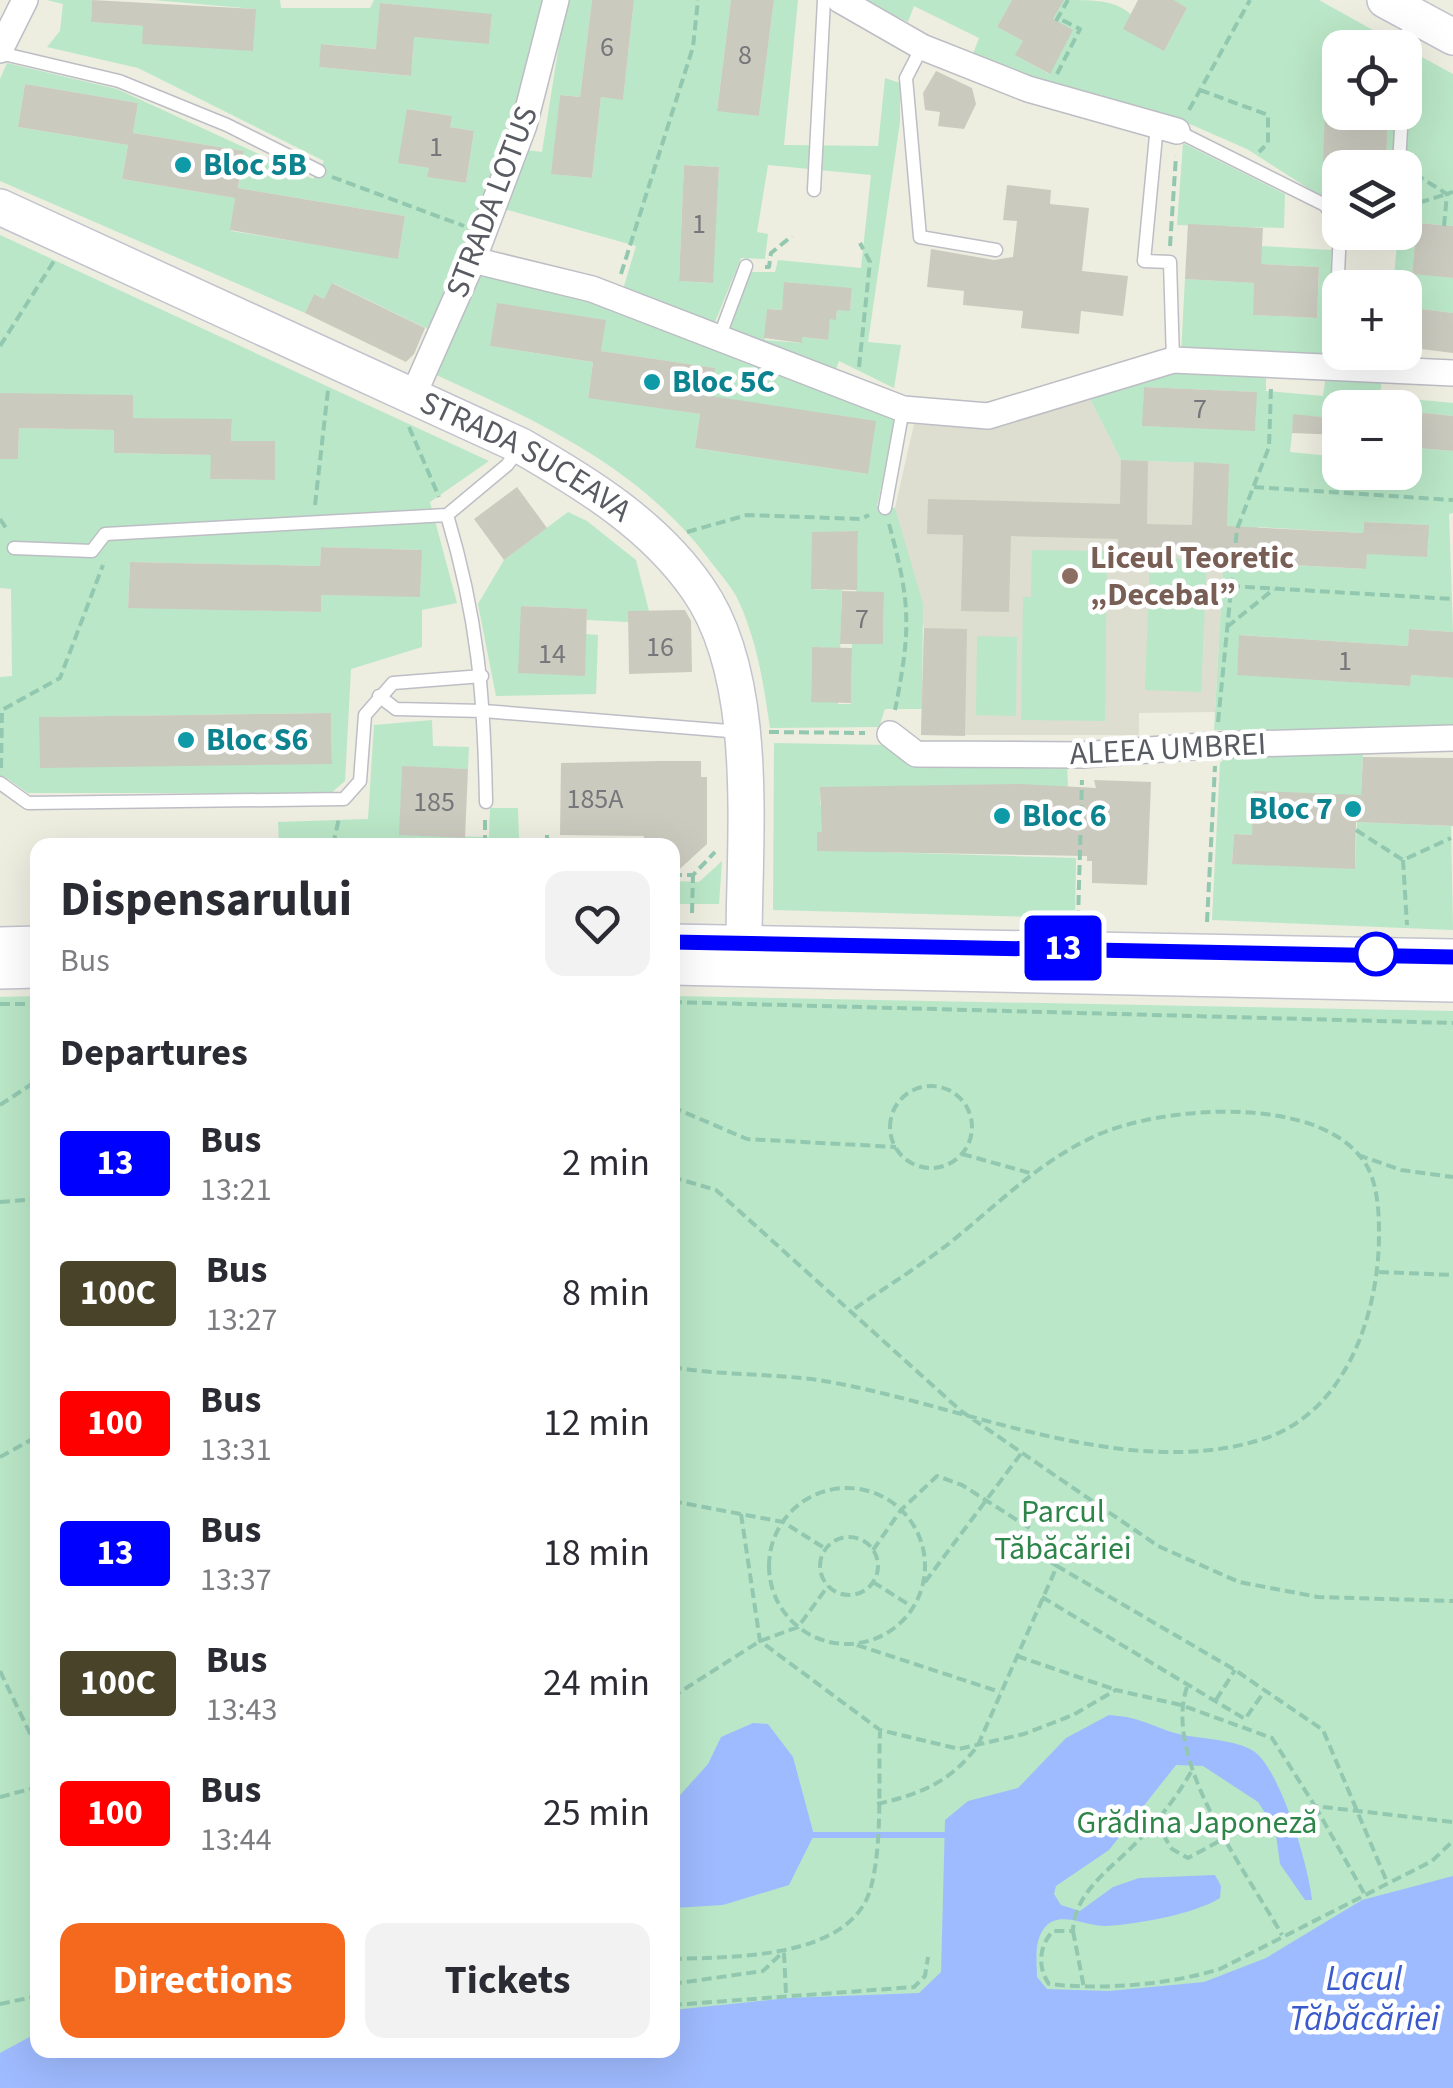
<!DOCTYPE html>
<meta charset="utf-8">
<style>
:root{--surface:#fff;--page:#f2f2f3;--text:#2b2b33;--muted:#7c7c81;--accent:#f5691f}
body{margin:0;font-family:"Source Sans 3",sans-serif;background:var(--page);color:var(--text);height:100vh;display:flex;flex-direction:column;font-size:38px;white-space:nowrap}
*{box-sizing:border-box;margin:0}
p{font-size:32px;color:var(--muted)}
.icon{flex:none;width:55px;height:55px;fill:none;stroke:currentColor;stroke-width:2;stroke-linecap:round;stroke-linejoin:round}
.map{position:relative;flex:1;overflow:hidden}
.side{position:absolute;left:30px;top:838px;width:650px;height:1220px;display:flex;flex-direction:column;background:var(--surface);border-radius:20px;box-shadow:0 10px 40px #0002}
.side>*{flex:none}
.badge{padding:0 20px;border-radius:8px;font-size:35px;line-height:65px}
.fabs{position:absolute;left:1322px;top:30px;display:grid;gap:20px}
.fabs a{display:grid;place-items:center;width:100px;height:100px;border-radius:20px;background:var(--surface);box-shadow:0 10px 40px #0002;font-size:50px}
.map>.badge{position:absolute;translate:-50% -50%;box-shadow:0 0 0 5px #fff}
h2{padding:0 30px;font-size:38px;line-height:90px}
.round{display:grid;place-items:center;flex:none;width:105px;height:105px;border-radius:20px;background:var(--page)}
.head{display:flex;align-items:center;justify-content:space-between;height:170px;padding:0 30px}
h1{font-size:48px;font-weight:700;line-height:75px}
.button{display:flex;gap:20px;margin-top:auto;padding:20px 30px}
.button a{flex:1;height:115px;border-radius:20px;background:var(--accent);color:#fff;font-size:40px;font-weight:700;line-height:115px;text-align:center}
.button a+a{background:var(--page);color:var(--text)}
ul{padding:0;list-style:none}
li{display:flex;align-items:center;gap:30px;height:130px;padding:0 30px}
li div{flex:1}
li b{display:block;font-size:38px}
li em{font-style:normal}
li .badge{min-width:110px;font-weight:700;text-align:center}
.map>svg:first-child{display:block}
.education{fill:#dddecf}
.green{fill:#bae7c7;fill-rule:evenodd}
.water{fill:#9fbbff}
.lines{fill:none;stroke-linecap:round;stroke-linejoin:round}
.stream{stroke:#9fbbff;stroke-width:6}
.building{fill:#cbcabf}
.lane-casing{stroke:#bdbec5;stroke-width:15}
.street-casing{stroke:#bdbec5;stroke-width:28}
.secondary-casing{stroke:#c2c3cd;stroke-width:38}
.path{stroke:#93c8b0;stroke-width:4;stroke-dasharray:10 5;stroke-linecap:butt}
.lane{stroke:#fff;stroke-width:12}
.street{stroke:#fff;stroke-width:25}
.secondary{stroke:#fff;stroke-width:35}
.line-casing{stroke:#fff;stroke-width:22}
.line{stroke:#00f;stroke-width:15}
.culture-dot{fill:#0f9aa8;stroke:#fff;stroke-width:4}
.education-dot{fill:#8d6e63;stroke:#fff;stroke-width:4}
.stop-dot{fill:#fff;stroke:#00f;stroke-width:5}
.labels{text-anchor:middle;dominant-baseline:central;stroke-width:9;stroke-linejoin:round;paint-order:stroke}
.number-label{font-size:28px;fill:#76777a}
.culture-label{font-size:32px;font-weight:bold;fill:#0d838f;stroke:#fff;text-anchor:start}
.street-label{font-size:32px;fill:#595b63;stroke:#fff}
.education-label{font-size:32px;font-weight:bold;fill:#785e54;stroke:#fff;text-anchor:start}
.park-label{font-size:32px;fill:#2e854a;stroke:#fff}
.water-label{font-size:35px;font-style:italic;fill:#3a59ca;stroke:#fff}
</style>
<div class="map">
<svg width="1453" height="2088" viewBox="0 0 1453 2088">
<rect width="100%" height="100%" fill="#edede0"/>
<path class="education" d="M1090,399L1121,460L1229,464L1215,712L1139,713V735H921L924,628L895,508L914,424L993,427Z"/>
<path class="green" d="M47,0H92L91,22L143,26L253,50L255,9L153,0H280L281,8H370L374,0H542L516,127L430,330L333,283L324,299L314,294L305,313L0,181V79L7,63L117,89L313,179L324,161L138,68L47,47L60,31L63,4ZM381,3L492,15L489,43L402,36L413,53L410,76L319,67L322,44L388,50L390,32L378,30ZM25,84L138,103L133,133L244,151L238,188L405,216L398,258L231,231L235,198L122,179L128,145L18,127ZM408,109L451,116L450,127L474,131L466,183L428,177L429,168L399,163Z
M566,0H592L580,97L560,95L552,174L592,178L601,97L623,99L634,0H731L717,110L759,116L774,0H798L784,145L878,146L885,78L900,83V122L868,342L901,345L894,388L839,361L834,375L725,336L751,272H775L778,260L861,268L871,175L768,165L757,232L768,234L765,259L741,258L713,327L622,293L636,246L504,209L526,150L542,152ZM684,165L719,167L712,283L679,281ZM785,282L852,289L850,310H837L836,319H830L827,340L802,337L801,343L765,340L767,309L782,310Z
M862,0H1012L997,27L1023,41L1016,55L1049,74L1053,19L1061,4L1055,0C1122,0 1122,0 1164,51L1187,8L1173,0H1319L1405,48H1340V107H1326L1324,162L1386,165L1388,113L1405,112V48L1453,74V226L1417,223L1412,273L1453,278V313L1405,307V288L1393,287L1398,233L1405,232V168H1340V200L1325,199L1247,149L1167,114L1032,83L973,54L979,38L914,6L908,22Z
M1183,143L1285,194L1284,228L1177,225Z
M0,235L489,461L430,502L457,603L422,610V647L351,669L345,781L331,793H28L8,779H0V677L12,676L11,589L0,588V459H18L19,428L114,430V453L211,455V479L275,480V442L231,441L232,420L133,418L0,393ZM321,547L421,550L420,596L321,595L320,612L128,607L130,562L320,566ZM331,713L332,763L39,718L40,717Z
M1261,246L1332,250L1327,360L1181,354L1185,279L1255,283L1253,315L1317,318L1319,267L1261,264Z
M479,268L593,297L897,414L877,506L895,508L923,604L922,709H885L879,727L770,728C764,686 757,641 739,602C732,586 718,572 708,558C637,465 535,420 432,373ZM497,304L605,320L601,351L714,368L711,396L868,474L695,448L700,414L588,397L593,362L491,346ZM842,531L858,532L856,599L870,600L871,592H884L883,644L852,638L851,704H838V696L811,701L812,648L824,647L840,656L842,582L828,581L827,590L811,589L841,543Z
M1171,368L1266,370V391L1323,396L1326,376L1382,378L1380,396L1453,403V416L1405,411V408H1340V419L1294,415L1290,452L1340,457V472H1405V447L1453,451V513L1449,514L1453,632L1409,629L1408,646L1240,635L1237,674L1409,686L1411,675L1453,678V729L1214,730L1229,464L1121,460L1090,399ZM1144,387L1256,392L1255,430L1143,426ZM1364,522L1428,525L1367,554L1365,569L1255,563L1258,527L1363,533Z
M568,512L587,521L636,560L649,611L628,622L587,620L586,609L521,606L584,676L586,634L598,635L596,694L496,696L478,604L504,560Z
M1032,550L1107,551L1105,721L1021,720L1023,597H1031Z
M1150,557L1207,560L1201,692L1145,690Z
M977,636L1017,637L1016,716L976,715Z
M432,720L433,746L469,747L468,769L402,767L400,835L489,837L490,808H518L519,839L643,845H279L278,822L368,819L374,725Z
M774,743L888,745L1067,763L1068,787H821L820,805L831,808L817,850L1076,858L1075,918L773,910Z
M1235,748L1363,754L1361,795L1252,835L1234,834L1232,863L1355,868L1357,822L1451,826L1453,930L1212,920L1220,763Z
M722,861L719,904H673V881L699,882Z
M38,996V2050H672L673,996L1453,1011V2088H0V997Z"/>
<path class="water" d="M1109,1715C1136,1717 1144,1722 1168,1731C1194,1740 1228,1737 1252,1750C1280,1766 1309,1868 1312,1900H1305L1280,1864L1275,1828L1258,1802L1203,1766L1176,1765L1109,1850L1056,1886L1054,1894L1061,1905L1080,1911L1113,1887L1139,1878L1215,1875L1221,1886L1220,1898C1195,1914 1138,1924 1107,1926C1087,1927 1063,1911 1047,1925C1033,1939 1037,1960 1037,1977L1047,1989L1109,1991L1204,1982L1266,1958L1362,1900L1453,1876V2088H0V2053L37,2033L38,2050H672L673,2010L788,1998L919,1993L941,1972L945,1820L968,1801L1018,1788L1066,1738Z
M753,1723L768,1724L793,1757L814,1835L789,1885L723,1905L673,1908V1803L708,1764L721,1737Z"/>
<g class="lines">
<path class="stream" d="M814,1835H945"/>
</g>
<path class="building" d="M92,0L256,9L253,51L142,44L143,26L91,22Z
M592,0H634L623,100L601,97L592,178L551,174L560,95L580,97Z
M731,0H774L759,116L717,111Z
M1012,0H1064L1053,19L1073,30L1050,74L1015,55L1023,41L997,27Z
M1138,0H1174L1187,8L1164,51L1123,29Z
M380,3L492,14L489,44L414,37L411,76L319,67L321,44L376,49Z
M936,71L972,88L976,104L964,129L938,126L940,112L925,110L923,93Z
M25,84L138,103L133,133L244,151L238,188L405,216L398,259L230,230L235,198L122,179L128,145L18,127Z
M407,109L452,116L450,127L474,131L466,183L427,177L429,168L398,163Z
M1325,112H1388L1386,165L1323,162Z
M684,165L719,167L713,283L679,281Z
M1007,185L1051,190L1050,204L1089,208L1082,271L1128,276L1123,316L1081,311L1079,334L1021,328L1023,311L963,305L964,291L927,287L931,249L994,260L1013,257L1017,221L1003,220Z
M1417,223L1453,226V278L1412,274Z
M1188,224L1263,228L1261,264L1319,267L1317,318L1253,315L1254,283L1185,279Z
M784,282L852,288L850,311L837,310L836,320L830,319L828,340L802,337V343L764,338L767,309L782,310Z
M332,283L425,328L414,354L406,362L305,313L314,294L324,299Z
M497,303L606,320L601,351L715,368L711,396L876,421L868,474L695,448L700,414L588,398L593,362L490,346Z
M1405,307L1453,313V353L1405,347Z
M1144,387L1257,392L1255,431L1142,426Z
M0,393L133,395V418L232,419L231,441H275V480L210,479L211,455L114,453V430L19,428L18,459H0Z
M1405,411L1453,416V451L1405,447Z
M1293,414L1340,419V435L1292,433Z
M1121,460L1148,461L1147,524L1192,525L1194,462L1229,464L1227,526L1363,533L1364,522L1429,525L1427,557L1367,554L1366,569L1255,563L1256,549L1167,547V555L1118,554V539L1011,536L1009,612L961,611L963,535L927,534L928,499L1120,504Z
M517,487L547,528L504,560L474,519Z
M858,531L857,590L811,589L812,532Z
M321,547L422,550L420,597L321,595V612L128,608L130,562L320,566Z
M842,591L884,592L883,644H840Z
M521,606L587,609L585,676L518,673Z
M685,610L691,621L692,672L629,674L628,611Z
M924,628L967,629L965,736L921,735Z
M1409,629L1453,632V678L1411,675L1410,686L1237,675L1239,635L1408,646Z
M812,647L852,648L851,703L811,702Z
M331,713L332,764L40,768L39,717Z
M1363,757L1453,758V826L1356,822L1355,869L1232,864L1234,834L1252,835L1254,791L1361,795Z
M661,761H701V777H707V844L672,876V845H643L644,836L560,835L561,763Z
M402,766L468,769L465,838L399,835Z
M1094,780L1151,782L1147,885L1092,883V861H1087V856L817,851V832H822L820,787L1021,784L1096,788Z"/>
<g class="lines">
<defs>
<path id="lane" d="M922,47L906,78L920,237L996,250
M0,53L119,81L227,125L319,171
M1405,75L1409,16
M1157,125L1144,261L1170,262L1173,360
M1177,131L1325,205L1340,227
M1399,164L1402,112
M814,190L824,0
M719,338L746,266
M1334,364L1340,230
M885,508L903,409
M14,548L92,551L105,534L447,515
M379,696L396,709L484,711L741,732
M0,783L28,803L344,799L360,781L365,715L393,683L482,676
M486,802C484,694 478,619 447,515L507,465L520,448"/>
<path id="street" d="M840,0L922,47L1028,89L1177,131
M0,50L25,0
M473,260L592,289L903,409L988,416L1173,360L1453,373
M412,398L473,260L524,125L556,0
M890,734L916,754L1082,755L1216,745L1453,738"/>
<g id="secondary">
<path d="M1385,0L1453,37"/>
<path id="s1" d="M0,207L521,446C587,484 654,525 698,589C761,679 744,838 744,942"/>
<path d="M672,942L1453,957"/>
<path d="M0,945L38,944"/>
<path d="M672,967L1453,984"/>
<path d="M0,971L38,970"/>
</g>
</defs>
<use href="#lane" class="lane-casing"/>
<use href="#street" class="street-casing"/>
<use href="#secondary" class="secondary-casing"/>
<path class="path" d="M1056,21L1068,0
M1057,74L1080,29L1058,18
M1200,90L1268,115V143L1259,152
M1189,110L1250,0
M1415,174L1447,194L1444,226
M332,177L464,226
M1405,207L1453,192
M1170,246L1176,156
M765,267H769L771,253L792,236
M621,274L693,47L698,0
M0,346L54,261
M859,367L870,262L860,243
M409,427L439,497
M1254,487L1453,500
M315,505L328,390
M0,519L8,531
M889,524C911,604 911,629 895,710
M687,532L747,515L861,519L869,515
M1230,586L1453,599
M1227,627L1274,589
M1218,722L1237,529L1269,447L1271,388
M769,732L865,733
M1,768L2,710L60,678L103,565
M1356,830L1403,860L1451,838
M333,845L339,818
M485,845V817
M547,845V832
M1403,860L1407,925
M672,875H693L715,852
M692,913L693,875
M1078,920L1082,780
M1207,922L1215,766
M672,1002L1453,1023
M0,1004H38
M890 1127a41 41 0 1 1 82 0a41 41 0 1 1-82 0Z
M0,1105L38,1080
M672,1107L747,1139L896,1147
M962,1154L1030,1173
M1358,1155L1401,1170L1453,1177
M672,1177L716,1190L961,1411L1158,1546L1239,1582L1318,1597L1453,1601
M0,1202L38,1199
M1379,1272L1453,1275
M672,1367C723,1376 774,1373 824,1381C962,1404 1126,1483 1263,1439C1346,1413 1379,1313 1379,1235C1379,1213 1378,1188 1368,1168C1327,1092 1160,1105 1093,1137C1037,1163 995,1207 947,1245C917,1268 884,1288 853,1310
M0,1457L38,1436
M769 1566a78 78 0 1 1 156 0a78 78 0 1 1-156 0Z
M672,1501L783,1522L826,1549
M741,1514L760,1641L880,1730L959,1749L1024,1734L1073,1715L1116,1690L1181,1705L1272,1738L1315,1806L1453,1822
M820 1566a29 29 0 1 1 58 0a29 29 0 1 1-58 0Z
M873,1550L901,1510L937,1476L962,1485L1031,1529L1023,1543L1057,1566
M873,1582L911,1606
M925,1582L1023,1451
M1042,1597L1245,1719L1264,1692
M857,1645L1000,1692
M1017,1656L1116,1690
M0,1671L38,1750
M1187,1687C1162,1760 1246,1871 1282,1935
M672,1697L760,1641L798,1627L828,1586
M1216,1700L1235,1670
M1191,1772C1176,1798 1158,1821 1137,1842C1112,1868 1074,1892 1073,1931H1053C1039,1946 1037,1967 1049,1984C1103,1990 1168,1985 1220,1969L1432,1861L1453,1841
M0,1797L38,1787
M877,1804C921,1794 951,1782 978,1745L1057,1566L1235,1670L1323,1730L1387,1882
M1315,1806L1364,1893
M1155,1822L1172,1849L1188,1858L1227,1837
M1073,1931L1084,1988
M784,1953L786,1994
M672,1959C731,1957 852,1960 871,1887C883,1842 878,1779 880,1732
M672,1984L763,1971L784,1951
M0,2004L38,1996
M672,2005L914,1987L925,1976L928,1957"/>
<use href="#lane" class="lane"/>
<use href="#street" class="street"/>
<use href="#secondary" class="secondary"/>
</g>
<g class="lines">
<defs>
<path id="line" d="M672,942L1453,957"/>
</defs>
<use href="#line" class="line-casing"/>
<use href="#line" class="line"/>
</g>
<g class="culture-dot">
<circle cx="183" cy="165" r="10"/>
<circle cx="652" cy="382" r="10"/>
<circle cx="186" cy="740" r="10"/>
<circle cx="1353" cy="809" r="10"/>
<circle cx="1002" cy="816" r="10"/>
</g>
<circle class="education-dot" cx="1070" cy="576" r="10"/>
<circle class="stop-dot" cx="1376" cy="954" r="20"/>
<g class="labels">
<g class="number-label">
<text x="607" y="47">6</text>
<text x="745" y="55">8</text>
<text x="436" y="147">1</text>
<text x="699" y="224">1</text>
<text x="1200" y="409">7</text>
<text x="862" y="619">7</text>
<text x="660" y="647">16</text>
<text x="552" y="654">14</text>
<text x="1345" y="661">1</text>
<text x="595" y="799">185A</text>
<text x="434" y="802">185</text>
</g>
<g class="culture-label">
<text x="203" y="165">Bloc 5B</text>
<text x="672" y="382">Bloc 5C</text>
<text x="206" y="740">Bloc S6</text>
<text x="1333" y="809" text-anchor="end">Bloc 7</text>
<text x="1022" y="816">Bloc 6</text>
</g>
<g class="street-label">
<text transform="translate(492 202) rotate(-69)">STRADA LOTUS</text>
<text stroke="none"><textPath href="#s1" startOffset="582">STRADA SUCEAVA</textPath></text>
<text transform="translate(1168 749) rotate(-3)">ALEEA UMBREI</text>
</g>
<g class="education-label">
<text x="1090" y="558">Liceul Teoretic<tspan x="1090" dy="37">„Decebal”</tspan></text>
</g>
<g class="park-label">
<text x="1063" y="1512">Parcul<tspan x="1063" dy="37">Tăbăcăriei</tspan></text>
<text x="1197" y="1823">Grădina Japoneză</text>
</g>
<g class="water-label">
<text x="1364" y="1979">Lacul<tspan x="1364" dy="40">Tăbăcăriei</tspan></text>
</g>
</g>
</svg>
<div class="fabs">
<a><svg class="icon" aria-label="locate" viewBox="0 0 24 24"><circle cx="12" cy="12" r="6"/><path d="M12 2v4M12 18v4M2 12h4M18 12h4"/></svg></a>
<a><svg class="icon" aria-label="layers" viewBox="0 0 24 24"><path d="M12 4l9 5-9 5-9-5zM3 14l9 5 9-5"/></svg></a>
<a>+</a>
<a>−</a>
</div>
<b class="badge" style="left:1063px;top:948px;background:#00f;color:#fff">13</b>
<section class="side">
<div class="head"><div><h1>Dispensarului</h1><p>Bus</p></div><a class="round"><svg class="icon" aria-label="heart" viewBox="0 0 24 24"><path d="M12 20l-8-8c-3-5 5-10 8-4 3-6 11-1 8 4z"/></svg></a></div>
<h2>Departures</h2>
<ul>
<li><span class="badge" style="background:#00f;color:#fff">13</span><div><b>Bus</b><p>13:21</p></div><em>2 min</em></li>
<li><span class="badge" style="background:#494429;color:#fff">100C</span><div><b>Bus</b><p>13:27</p></div><em>8 min</em></li>
<li><span class="badge" style="background:#f00;color:#fff">100</span><div><b>Bus</b><p>13:31</p></div><em>12 min</em></li>
<li><span class="badge" style="background:#00f;color:#fff">13</span><div><b>Bus</b><p>13:37</p></div><em>18 min</em></li>
<li><span class="badge" style="background:#494429;color:#fff">100C</span><div><b>Bus</b><p>13:43</p></div><em>24 min</em></li>
<li><span class="badge" style="background:#f00;color:#fff">100</span><div><b>Bus</b><p>13:44</p></div><em>25 min</em></li>
</ul>
<div class="button"><a>Directions</a><a>Tickets</a></div>
</section>
</div>
